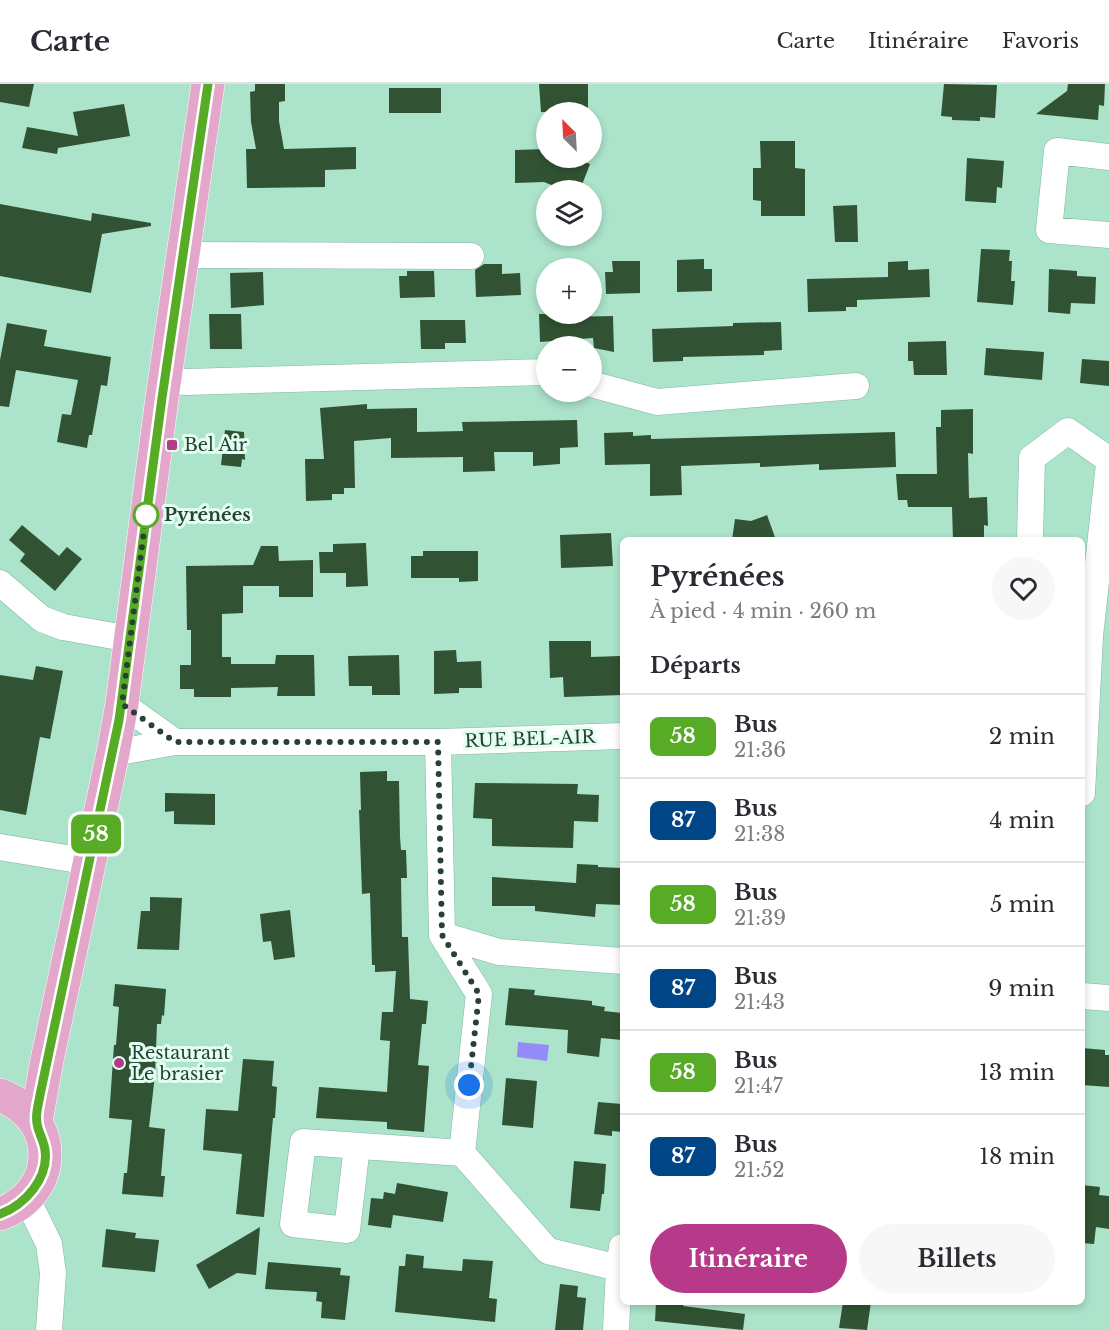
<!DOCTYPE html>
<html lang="fr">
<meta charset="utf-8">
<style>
:root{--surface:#fff;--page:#f7f7f7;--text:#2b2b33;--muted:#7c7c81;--line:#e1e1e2;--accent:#b73a8a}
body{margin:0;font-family:"Libre Baskerville",serif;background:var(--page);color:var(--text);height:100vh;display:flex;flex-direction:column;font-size:22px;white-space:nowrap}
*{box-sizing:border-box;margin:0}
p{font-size:20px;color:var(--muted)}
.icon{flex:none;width:33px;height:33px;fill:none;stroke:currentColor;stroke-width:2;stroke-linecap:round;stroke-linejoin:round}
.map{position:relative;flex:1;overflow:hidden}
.drawer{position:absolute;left:620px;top:453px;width:465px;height:768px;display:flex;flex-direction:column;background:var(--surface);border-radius:9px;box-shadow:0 3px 9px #0003}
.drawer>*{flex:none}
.badge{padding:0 12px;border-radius:9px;font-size:21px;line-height:39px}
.needle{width:39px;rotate:336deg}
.buttons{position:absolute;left:536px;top:18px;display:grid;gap:12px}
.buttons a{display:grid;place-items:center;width:66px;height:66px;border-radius:50%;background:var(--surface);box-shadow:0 3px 9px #0003;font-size:30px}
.you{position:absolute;width:30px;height:30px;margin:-15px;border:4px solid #fff;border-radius:50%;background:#1a73e8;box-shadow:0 0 0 9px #1a73e833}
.map>.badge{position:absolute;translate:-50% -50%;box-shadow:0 0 0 3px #fff}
h2{padding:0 30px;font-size:22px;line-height:54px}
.round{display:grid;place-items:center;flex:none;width:63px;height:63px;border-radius:32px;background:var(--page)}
.overview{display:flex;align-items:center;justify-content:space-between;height:102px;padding:0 30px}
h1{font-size:28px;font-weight:700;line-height:45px}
.action{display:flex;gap:12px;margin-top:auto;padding:12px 30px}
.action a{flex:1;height:69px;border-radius:36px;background:var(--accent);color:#fff;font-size:24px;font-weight:700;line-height:69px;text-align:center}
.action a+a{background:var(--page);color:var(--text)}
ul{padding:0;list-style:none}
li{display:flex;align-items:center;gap:18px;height:84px;padding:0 30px;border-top:2px solid var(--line)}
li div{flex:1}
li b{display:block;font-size:22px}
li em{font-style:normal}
li .badge{min-width:66px;font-weight:700;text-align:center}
header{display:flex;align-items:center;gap:36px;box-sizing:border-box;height:84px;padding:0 30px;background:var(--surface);border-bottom:2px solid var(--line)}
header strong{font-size:28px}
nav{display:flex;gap:33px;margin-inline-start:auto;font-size:21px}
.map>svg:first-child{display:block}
.water{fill:#958bf8}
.building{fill:#315333}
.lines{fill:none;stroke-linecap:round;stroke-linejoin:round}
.minor-casing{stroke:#81b79f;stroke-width:27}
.major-casing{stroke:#fff;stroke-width:34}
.minor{stroke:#fff;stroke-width:26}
.major{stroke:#e2a7ca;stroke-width:33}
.line-casing{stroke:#fff;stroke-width:14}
.line{stroke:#58ac25;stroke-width:9}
.walk{stroke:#294036;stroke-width:6;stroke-dasharray:0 10.8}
.poi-dot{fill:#b73a8a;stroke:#e2fef1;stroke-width:2}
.stop-dot{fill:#fff;stroke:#58ac25;stroke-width:3}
.labels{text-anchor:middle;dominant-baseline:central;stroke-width:6;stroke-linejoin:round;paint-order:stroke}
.poi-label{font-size:18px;fill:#294036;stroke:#e2fef1;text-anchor:start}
.stop-label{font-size:18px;font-weight:bold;fill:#294036;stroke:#e2fef1;text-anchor:start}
.street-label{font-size:18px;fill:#294036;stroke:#e2fef1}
</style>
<header>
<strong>Carte</strong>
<nav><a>Carte</a><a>Itinéraire</a><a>Favoris</a></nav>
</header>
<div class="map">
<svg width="1109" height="1246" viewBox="0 0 1109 1246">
<rect width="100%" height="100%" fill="#ace3cb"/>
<path class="water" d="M518,958L549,961L547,977L517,973Z"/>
<path class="building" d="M0,0H34L29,23L0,18Z
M255,0H285V17L279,18V37L284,65L356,63V85L325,86V103L247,104L246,65H256L251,38L250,8L255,7Z
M539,0H588V28H541Z
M944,0L997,1L995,34L980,33V37L952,36V33L941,32Z
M1068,0H1105L1104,22L1099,21L1098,36L1036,30L1067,7Z
M389,4H441V29H389Z
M124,20L130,52L58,64L57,70L22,64L27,43L78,52L73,28Z
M760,57H795V84L805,85V132H761V117L753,116V84H761Z
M546,65V74H575L590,80L580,106L570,102L568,106H564L544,98L515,99V66Z
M967,74L1004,77L1002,104L997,103L996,119L965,117Z
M0,120L91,137L92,129L151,139V142L102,150L91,209L0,192Z
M857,121L858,158H835L833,122Z
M981,165L1010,166L1009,177H1012L1011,197H1015L1013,221L977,218Z
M704,175V185H712V207L677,208V176Z
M612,177H640V209L606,210L605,188H613Z
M908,177V186L929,185L930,213L857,216V223H846V227L808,228L807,195L888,193V178Z
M484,180H502V190L520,189L521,211L476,213L475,186Z
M1049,185L1077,187V192L1096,193L1095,220L1071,219L1070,230L1048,228Z
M407,187H434L435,213L400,214L399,192H407Z
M263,188L264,221L231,224L230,189Z
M209,230H241L242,265H210Z
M539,230H567V233L613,232L614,268L594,264L593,254L540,258Z
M420,236H465L466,259H445V265H421Z
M781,238L782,266L764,267V271L683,273V277L653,278L652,245L733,242V239Z
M7,239L47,246L44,262L111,273L107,302L101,301L92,351H89L87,364L57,358L62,330L71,331L78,296L16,286L9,323L0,322V276Z
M946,257L947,291H914L913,277H908V258Z
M986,264L1044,268L1042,296L984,291Z
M1082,275L1109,277V302L1080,299Z
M367,320V325L417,324V348L463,347L462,338L577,336L578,363L560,364V380L533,382V368H494L495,387L463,388V373L391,374V354L354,357L355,404H344V410H332V416L306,417L305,375H324L320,324Z
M973,325V370L968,369L969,414L987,413L988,442L984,441V456H953L952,423H908L907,416H898L896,390H937L936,343H941V326Z
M225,346L244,348L245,376L242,375L241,383L221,381Z
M633,348V352L651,351V355L895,348L896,383L819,386V380L760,383V379L681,382L682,411L650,412V380L605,381L604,349Z
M767,431L776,456H732L735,435L751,437Z
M22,441L59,472L67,463L82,475L55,507L20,477L25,470L9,456Z
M611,449L613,482L561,484L560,451Z
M366,459L368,502L346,503V489H320L319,468H333V460Z
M261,462H278L279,477L313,476V513H279V502H243V529L222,530V573H231V580H275L276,571H314L315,612H277L278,603L231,604V613H194V605H180V581H191V546H187L186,482L253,481Z
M423,467H478V497L459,498V494H411V472H423Z
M549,557H591V573L620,572V575H622V611L564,613L563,593L550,594Z
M456,566L457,578L481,577L482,604H459V609L434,610V567Z
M399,571L400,611H372V602H349L348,572Z
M36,582L63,587L50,655L40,653L26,731L0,726V591L33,596Z
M387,687V697H399L400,753L401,766H406L407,794H401L402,853H408L410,915L428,917L426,940H422L418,981L429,982L424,1048L387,1045V1038L316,1034L319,1003L387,1008L390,957L380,956L382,928H393L396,887L375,888V881H372L370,809L362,810L359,726H361L360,688Z
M475,699L578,700L577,710L599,711L598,738L574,737L573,764L492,762V735L473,734Z
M165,709L215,710V741L174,740V727L165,728Z
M577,780L598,781V783L622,784V821L596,820L595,833L535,827V822H492V793L576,799Z
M150,813L182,814L179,866L137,865L141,827H150Z
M290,826L295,873L274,876L271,857L263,858L260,830Z
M115,900L166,905L164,932L162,931L161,940H157L155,991L149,1043L165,1045L161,1092H165L163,1113L122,1110L124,1089H127L132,1036L109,1034L114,961H116L119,923L113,922Z
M509,904L535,906L534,911L592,917V921L605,923L604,927L622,929V956L601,954L599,973L567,969L568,946L505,941Z
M1082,964L1105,966V971H1109V1003L1082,1001Z
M243,975L274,977L272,1002L277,1003L275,1034H273L264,1133L236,1130L242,1070L203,1066L206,1025L238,1027Z
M506,994L537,997L533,1044L502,1041Z
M598,1018L622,1020V1048L612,1047V1052L594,1050Z
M574,1077L606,1080L604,1110H602L600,1127L570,1124Z
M397,1099L448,1108L443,1138L393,1131L391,1144L368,1141L371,1114L383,1115L384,1108L395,1110Z
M1082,1101L1100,1103L1099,1111L1109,1112V1145L1096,1143L1094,1160L1082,1159Z
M260,1143L256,1191L237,1189L209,1205L196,1181Z
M106,1145L136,1149L135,1154L159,1156L155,1188L102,1183Z
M406,1170L424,1172L423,1184L462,1187L463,1175L493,1177L489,1214L497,1215L495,1238L395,1228L399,1182H405Z
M268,1178L341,1184L340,1191L350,1192L345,1236L321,1234L322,1218L316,1217L317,1208L265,1205Z
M560,1200L578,1202L577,1213L586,1214L583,1246H555Z
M656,1218H684L683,1222L745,1230L743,1246L655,1237Z
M843,1218H871L867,1246L839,1244Z"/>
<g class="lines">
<defs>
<path id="minor" d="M1109,73L1057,67L1049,146L1109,151
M182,171L471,172
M165,296L186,298L546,288
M591,300L657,318L856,302
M1030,456L1032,374L1068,347L1109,376
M0,499L42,535L63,543L130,555
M122,620L175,658
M438,658L442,851L499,868L622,877
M113,669L175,658H438L622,652
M1082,709L1090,552L1109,380
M0,763L90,778
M442,851L479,910L462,1069L548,1167L619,1184L616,1246
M1082,912L1109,914
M357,1062L347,1146L293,1140L303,1058L462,1069
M27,1115L49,1160L53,1189L49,1246
M619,1184L622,1163"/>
<path id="major" d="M0,1011C60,1034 60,1108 0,1130
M36,1037L47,976L113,669L122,620L162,314L208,0"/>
</defs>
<use href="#minor" class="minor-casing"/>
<use href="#major" class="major-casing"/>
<use href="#minor" class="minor"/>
<use href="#major" class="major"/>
</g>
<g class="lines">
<defs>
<path id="line" d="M0,1130C25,1121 49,1094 45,1066C44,1057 38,1048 37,1039C35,1030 39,1019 40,1011L119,636L162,314L208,0"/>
</defs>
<use href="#line" class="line-casing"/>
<use href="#line" class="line"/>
<path class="walk" d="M146,431L122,620L175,658H438L442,851L479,910L469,1001"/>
</g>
<g class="poi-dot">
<rect x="166" y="355" width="12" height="12" rx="3"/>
<circle cx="119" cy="979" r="6"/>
</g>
<circle class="stop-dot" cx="146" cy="431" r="12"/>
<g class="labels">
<g class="poi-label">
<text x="184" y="361">Bel Air</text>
<text x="131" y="969">Restaurant<tspan x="131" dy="21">Le brasier</tspan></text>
</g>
<g class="stop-label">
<text x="164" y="431">Pyrénées</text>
</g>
<g class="street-label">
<text transform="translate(530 655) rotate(-2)">RUE BEL-AIR</text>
</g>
</g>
</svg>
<div class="buttons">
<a><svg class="needle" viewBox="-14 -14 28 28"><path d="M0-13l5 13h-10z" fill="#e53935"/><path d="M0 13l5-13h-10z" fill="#7c7c81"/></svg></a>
<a><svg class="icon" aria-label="layers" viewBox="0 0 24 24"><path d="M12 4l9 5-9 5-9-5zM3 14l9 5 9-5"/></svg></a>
<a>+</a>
<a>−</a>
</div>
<div class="you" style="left:469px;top:1001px"></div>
<b class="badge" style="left:96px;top:750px;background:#58ac25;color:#fff">58</b>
<section class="drawer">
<div class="overview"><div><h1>Pyrénées</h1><p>À pied · 4 min · 260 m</p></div><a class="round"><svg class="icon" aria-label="heart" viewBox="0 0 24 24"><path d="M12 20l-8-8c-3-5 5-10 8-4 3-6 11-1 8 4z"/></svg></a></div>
<h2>Départs</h2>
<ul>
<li><span class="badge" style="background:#58ac25;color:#fff">58</span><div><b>Bus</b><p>21:36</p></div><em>2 min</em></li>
<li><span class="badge" style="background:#004687;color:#fff">87</span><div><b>Bus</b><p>21:38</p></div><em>4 min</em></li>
<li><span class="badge" style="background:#58ac25;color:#fff">58</span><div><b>Bus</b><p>21:39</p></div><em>5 min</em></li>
<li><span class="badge" style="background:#004687;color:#fff">87</span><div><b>Bus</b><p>21:43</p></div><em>9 min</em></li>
<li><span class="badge" style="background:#58ac25;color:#fff">58</span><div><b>Bus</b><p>21:47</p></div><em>13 min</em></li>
<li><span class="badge" style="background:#004687;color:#fff">87</span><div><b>Bus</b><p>21:52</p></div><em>18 min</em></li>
</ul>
<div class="action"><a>Itinéraire</a><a>Billets</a></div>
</section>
</div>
